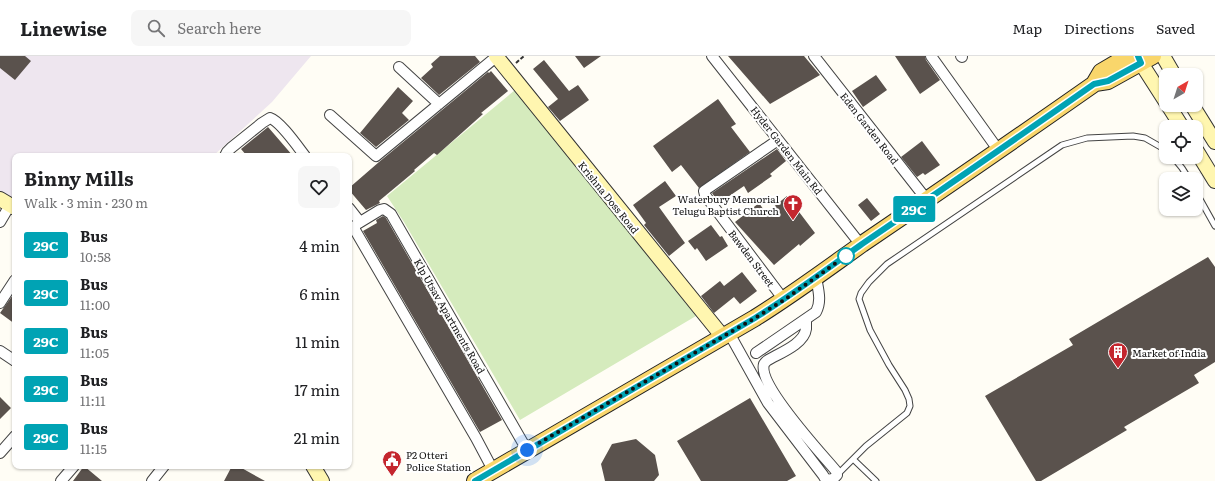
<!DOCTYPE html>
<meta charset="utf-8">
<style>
:root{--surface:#fff;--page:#f6f6f6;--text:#202124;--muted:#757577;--line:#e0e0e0}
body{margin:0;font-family:Literata,serif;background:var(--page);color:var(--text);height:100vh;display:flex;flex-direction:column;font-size:15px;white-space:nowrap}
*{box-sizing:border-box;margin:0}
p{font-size:13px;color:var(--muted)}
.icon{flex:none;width:22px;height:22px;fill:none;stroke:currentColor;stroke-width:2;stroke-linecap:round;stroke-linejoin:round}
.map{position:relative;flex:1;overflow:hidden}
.side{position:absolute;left:12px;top:97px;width:340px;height:316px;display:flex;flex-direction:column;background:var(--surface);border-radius:8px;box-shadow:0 1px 3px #0004}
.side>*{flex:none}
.badge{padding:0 8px;border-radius:3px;font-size:14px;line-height:26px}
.needle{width:26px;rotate:39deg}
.fabs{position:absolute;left:1159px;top:12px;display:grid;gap:8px}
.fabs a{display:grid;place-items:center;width:44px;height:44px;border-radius:8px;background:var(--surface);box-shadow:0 1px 3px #0004;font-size:20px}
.you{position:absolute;width:20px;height:20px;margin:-10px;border:3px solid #fff;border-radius:50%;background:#1a73e8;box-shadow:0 0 0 6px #1a73e833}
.map>.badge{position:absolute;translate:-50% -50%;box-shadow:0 0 0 2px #fff}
.round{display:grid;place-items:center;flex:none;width:42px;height:42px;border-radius:8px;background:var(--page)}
.head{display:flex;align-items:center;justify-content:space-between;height:68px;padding:0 12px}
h1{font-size:19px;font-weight:700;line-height:30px}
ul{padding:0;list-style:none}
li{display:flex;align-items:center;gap:12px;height:48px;padding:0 12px}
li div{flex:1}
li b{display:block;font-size:15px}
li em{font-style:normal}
li .badge{min-width:44px;font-weight:700;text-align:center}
header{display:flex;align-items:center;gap:24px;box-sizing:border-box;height:56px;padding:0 20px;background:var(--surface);border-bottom:1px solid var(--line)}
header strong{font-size:19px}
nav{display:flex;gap:22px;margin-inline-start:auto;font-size:14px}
.search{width:280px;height:36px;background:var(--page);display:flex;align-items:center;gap:10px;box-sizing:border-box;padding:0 14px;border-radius:8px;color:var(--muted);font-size:15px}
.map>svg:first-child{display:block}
.industrial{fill:#eee6ef}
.green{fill:#d5ebbd}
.building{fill:#5a524d}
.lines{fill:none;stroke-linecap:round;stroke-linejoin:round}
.lane-casing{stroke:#444;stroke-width:7}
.street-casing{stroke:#444;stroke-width:12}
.secondary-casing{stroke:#333;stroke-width:16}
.primary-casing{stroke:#222;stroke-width:18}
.path{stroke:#333;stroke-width:2;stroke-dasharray:4 2;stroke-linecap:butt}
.lane{stroke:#fff;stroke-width:5}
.street{stroke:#fff;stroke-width:10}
.secondary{stroke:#fff6b0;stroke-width:14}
.primary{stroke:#f9d66b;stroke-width:16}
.line-casing{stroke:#fff;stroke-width:9}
.line{stroke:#00a3b4;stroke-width:6}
.walk{stroke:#111;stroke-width:4;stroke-dasharray:0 7.2}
.stop-dot{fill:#fff;stroke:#00a3b4;stroke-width:2}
.labels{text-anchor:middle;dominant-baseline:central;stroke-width:4;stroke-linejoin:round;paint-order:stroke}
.street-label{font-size:10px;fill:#111;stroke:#fff}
.poi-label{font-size:10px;fill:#111;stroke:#fff;text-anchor:start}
</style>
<header>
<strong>Linewise</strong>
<div class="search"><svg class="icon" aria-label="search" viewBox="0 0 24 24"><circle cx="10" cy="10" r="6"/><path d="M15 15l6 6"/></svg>Search here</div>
<nav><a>Map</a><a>Directions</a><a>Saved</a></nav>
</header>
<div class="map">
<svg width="1215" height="425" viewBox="0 0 1215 425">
<rect width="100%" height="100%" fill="#fffdf5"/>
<path class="industrial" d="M0,0H311L272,46L213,100H15V149L0,139Z"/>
<path class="green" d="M515,34L696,260L520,364L404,166L387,140Z"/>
<path class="building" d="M0,0H25L31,5L15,24L0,12Z
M440,0H475L480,6L439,39L421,22L433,11L431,8Z
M575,0H601L584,12Z
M728,0H804L820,19L770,48Z
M895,0H925L926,4L940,24L920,38Z
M544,4L569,35L578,29L589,44L560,65L548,51L558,43L533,13Z
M491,15L508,35L481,57L483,58L437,99L434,97L414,114L415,115L379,145L380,147L366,154L349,134V132L379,106L488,16L489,17Z
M876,19L887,34L863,51L852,35Z
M398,31L413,45L402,57L409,64L376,91L360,77Z
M718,43L736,68L731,71L750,96L699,132L681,109L672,116L653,90Z
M268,71L293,100H247L241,93Z
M922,85L940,109L925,119L923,117L917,121L901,101Z
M777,93L786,105L770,118L772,120L748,137L744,130L719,147L712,137Z
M665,125L676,140L659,151L685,187L669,200L644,169L646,167L633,149Z
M787,140L815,177L800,190L799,188L774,209L735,166L759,147L766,157Z
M867,142L880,158L871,165L858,149Z
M383,160L386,162L502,364L480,376L363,175L377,167L376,164Z
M711,169L720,181L722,180L728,190L706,205L697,192L695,194L688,185Z
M1208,201L1215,211V306L1194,319L1199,327L1124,371L1127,374L1041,425H1036L985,340L1073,289L1069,283Z
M742,216L757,235L740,248L734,241L714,257L701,240L720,225L724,230Z
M15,236V268L0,257Z
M0,341L11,352L0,363Z
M750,342L796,420L787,425H701L677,385Z
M636,383L655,399L659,419L654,425H605L601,408L612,388Z
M84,410L102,425H73Z
M232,410H238L265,425H224Z"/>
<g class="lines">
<defs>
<path id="lane" d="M1173,101L1182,112L1189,123
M1196,136L1215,170
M853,403L876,425
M837,419L866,390L907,357L910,350L909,343L905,334L889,309L870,274L859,243L861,237L869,226L887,208L1062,89L1087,82L1133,80L1145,82L1166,94"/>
<path id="street" d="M712,0L861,189
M814,0L927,144
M931,0L999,95
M961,0L962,1
M399,11L439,48
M330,59L376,100L496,1
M778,84L704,135L705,139L784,244
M225,100L227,96L231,92L262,67L270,62C280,65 298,91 305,100
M349,152L360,166
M0,166L10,149
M0,247L15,224
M729,277L768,347L823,419L826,424L833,423L837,419L836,415C822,398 757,329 764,308C764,308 767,304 768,304C780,297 804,288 806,273C806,270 806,267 806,264
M0,295L15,305
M756,297L816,256C822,245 818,233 816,221
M0,397L15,380
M493,414L476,382L355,174V170L357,168L380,154L384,153L391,158L527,394
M61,425L74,410
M152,425L164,410"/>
<path id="secondary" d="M496,0L723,281
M1163,0L1174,19
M1141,7L1166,46
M1168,49L1182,71
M1192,49L1215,86
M1196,94L1215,125
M0,143L15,152
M313,410L322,425"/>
<path id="primary" d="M1095,27L1108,25L1153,0
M475,425L755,262C792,239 827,213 862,188C940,135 1017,82 1094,28L1101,16L1128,0"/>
</defs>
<use href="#lane" class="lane-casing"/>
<use href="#street" class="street-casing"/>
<use href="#secondary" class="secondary-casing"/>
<use href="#primary" class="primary-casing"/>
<path class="path" d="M516,7L524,0"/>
<use href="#lane" class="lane"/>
<use href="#street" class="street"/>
<use href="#secondary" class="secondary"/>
<use href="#primary" class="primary"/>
</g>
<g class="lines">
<defs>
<path id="line" d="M475,425L755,262C792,239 827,213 862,188C940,135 1017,82 1094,28L1108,25L1141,7L1138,0"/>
</defs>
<use href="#line" class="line-casing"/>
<use href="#line" class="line"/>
<path class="walk" d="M527,394L755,262L784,244L850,197L846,200"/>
</g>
<defs>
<symbol id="church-pin" viewBox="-11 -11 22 30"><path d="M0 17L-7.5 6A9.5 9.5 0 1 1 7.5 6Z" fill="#c4262e" stroke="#fff"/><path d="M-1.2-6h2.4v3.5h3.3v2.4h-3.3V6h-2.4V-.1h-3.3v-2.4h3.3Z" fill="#fff"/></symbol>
<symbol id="building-pin" viewBox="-11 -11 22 30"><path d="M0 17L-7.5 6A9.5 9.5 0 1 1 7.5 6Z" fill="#c4262e" stroke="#fff"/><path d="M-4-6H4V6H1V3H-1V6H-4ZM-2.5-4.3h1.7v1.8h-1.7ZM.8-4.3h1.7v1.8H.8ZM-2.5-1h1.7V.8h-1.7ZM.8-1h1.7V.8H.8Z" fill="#fff"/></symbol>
<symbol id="civic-pin" viewBox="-11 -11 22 30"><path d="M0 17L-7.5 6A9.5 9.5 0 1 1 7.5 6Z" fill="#c4262e" stroke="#fff"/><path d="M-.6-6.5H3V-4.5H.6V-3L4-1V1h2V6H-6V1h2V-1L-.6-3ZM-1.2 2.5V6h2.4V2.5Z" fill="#fff"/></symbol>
</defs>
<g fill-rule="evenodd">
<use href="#church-pin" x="782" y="137" width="22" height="30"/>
<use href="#building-pin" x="1107" y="285" width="22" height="30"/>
<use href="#civic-pin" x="381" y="393" width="22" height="30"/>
</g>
<circle class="stop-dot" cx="846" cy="200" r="8"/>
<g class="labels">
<g class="street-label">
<text transform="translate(870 72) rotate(52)">Eden Garden Road</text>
<text transform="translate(787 94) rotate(52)">Hyder Garden Main Rd</text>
<text transform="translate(609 141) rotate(51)">Krishna Doss Road</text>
<text transform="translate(752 202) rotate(53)">Bawden Street</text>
<text transform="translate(450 260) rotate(60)">Klp Utsav Apartments Road</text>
</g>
<g class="poi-label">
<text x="779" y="142" text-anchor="end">Waterbury Memorial<tspan x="779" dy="12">Telugu Baptist Church</tspan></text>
<text x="1132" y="296">Market of India</text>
<text x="406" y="398">P2 Otteri<tspan x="406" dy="12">Police Station</tspan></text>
</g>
</g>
</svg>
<div class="fabs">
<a><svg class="needle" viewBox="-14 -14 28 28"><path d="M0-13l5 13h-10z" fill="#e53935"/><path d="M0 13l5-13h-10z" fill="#757577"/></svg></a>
<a><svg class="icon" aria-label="locate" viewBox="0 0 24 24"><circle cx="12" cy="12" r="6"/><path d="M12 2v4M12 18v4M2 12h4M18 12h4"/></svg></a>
<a><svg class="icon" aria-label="layers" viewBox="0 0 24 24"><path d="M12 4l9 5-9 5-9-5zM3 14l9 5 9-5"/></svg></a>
</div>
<div class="you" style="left:527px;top:394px"></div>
<b class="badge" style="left:914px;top:153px;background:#00a3b4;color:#fff">29C</b>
<section class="side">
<div class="head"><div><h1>Binny Mills</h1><p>Walk · 3 min · 230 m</p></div><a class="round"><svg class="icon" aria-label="heart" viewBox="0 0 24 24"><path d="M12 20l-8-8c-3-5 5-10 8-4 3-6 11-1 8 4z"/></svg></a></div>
<ul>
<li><span class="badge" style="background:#00a3b4;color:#fff">29C</span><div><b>Bus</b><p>10:58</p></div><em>4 min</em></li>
<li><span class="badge" style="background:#00a3b4;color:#fff">29C</span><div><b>Bus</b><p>11:00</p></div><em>6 min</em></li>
<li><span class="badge" style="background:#00a3b4;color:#fff">29C</span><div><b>Bus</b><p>11:05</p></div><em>11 min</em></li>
<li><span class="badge" style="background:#00a3b4;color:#fff">29C</span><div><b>Bus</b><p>11:11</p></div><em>17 min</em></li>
<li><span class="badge" style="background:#00a3b4;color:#fff">29C</span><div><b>Bus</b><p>11:15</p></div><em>21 min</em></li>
</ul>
</section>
</div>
